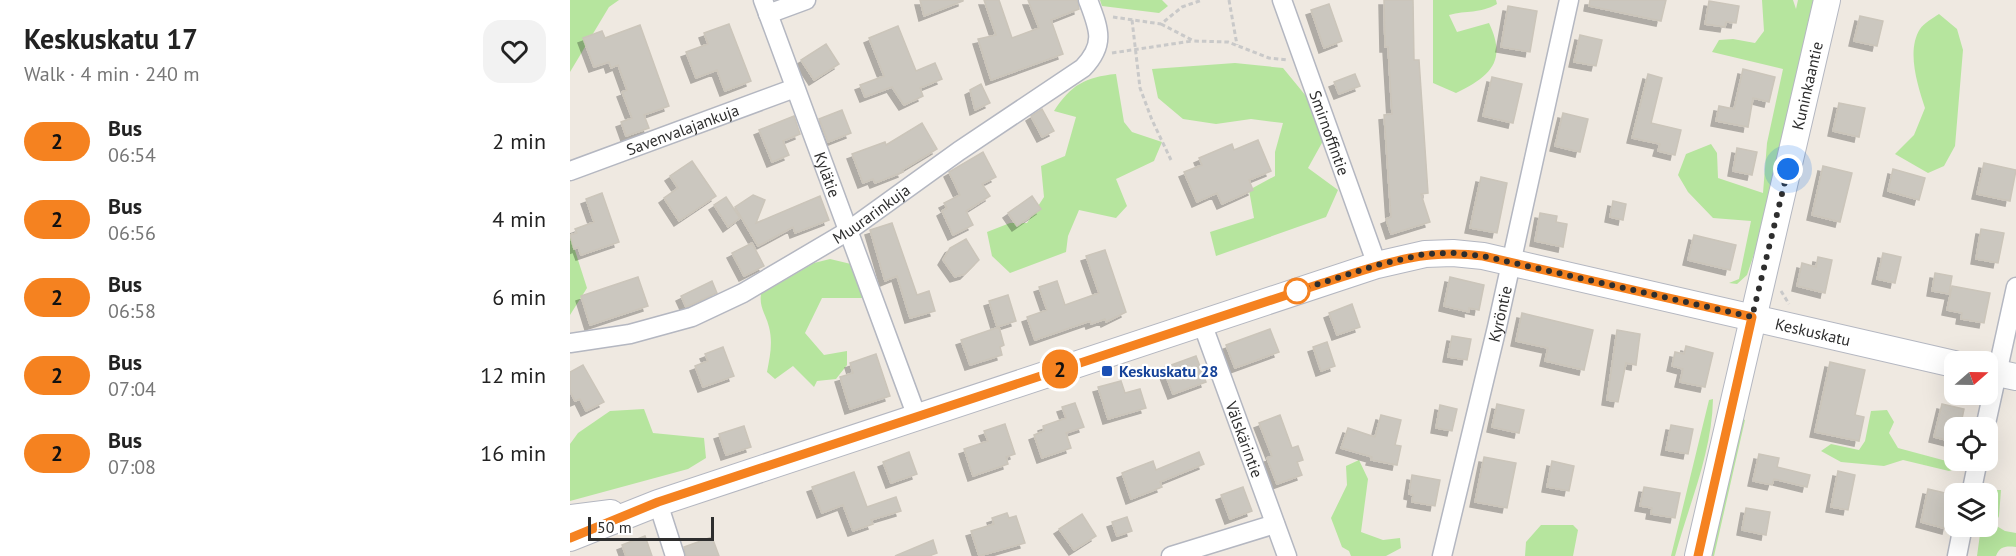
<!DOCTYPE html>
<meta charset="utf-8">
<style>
:root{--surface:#fff;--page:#f2f2f2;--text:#222;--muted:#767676}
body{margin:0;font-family:"PT Sans",sans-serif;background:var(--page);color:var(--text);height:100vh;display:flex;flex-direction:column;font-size:22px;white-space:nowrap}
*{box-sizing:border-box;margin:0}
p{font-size:20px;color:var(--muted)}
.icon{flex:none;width:33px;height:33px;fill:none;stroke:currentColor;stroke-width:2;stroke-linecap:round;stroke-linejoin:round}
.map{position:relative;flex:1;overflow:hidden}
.drawer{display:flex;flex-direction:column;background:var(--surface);width:570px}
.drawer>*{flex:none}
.badge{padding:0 12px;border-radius:20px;font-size:21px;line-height:39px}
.needle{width:39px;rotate:70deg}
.fabs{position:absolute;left:1374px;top:351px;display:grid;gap:12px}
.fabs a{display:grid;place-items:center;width:54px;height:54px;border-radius:12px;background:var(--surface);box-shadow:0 6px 24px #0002;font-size:30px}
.scale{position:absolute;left:18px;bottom:15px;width:126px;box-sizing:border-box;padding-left:6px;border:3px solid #2e2e2e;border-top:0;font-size:16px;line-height:21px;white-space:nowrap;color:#2e2e2e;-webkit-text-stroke:4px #fff;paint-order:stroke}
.you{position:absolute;width:30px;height:30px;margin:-15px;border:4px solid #fff;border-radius:50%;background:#1a73e8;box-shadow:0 0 0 9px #1a73e833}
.map>.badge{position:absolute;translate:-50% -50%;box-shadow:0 0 0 3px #fff}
.round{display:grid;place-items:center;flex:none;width:63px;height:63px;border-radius:18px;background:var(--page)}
.summary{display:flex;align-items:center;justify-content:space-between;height:102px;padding:0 24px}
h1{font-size:28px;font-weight:700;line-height:45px}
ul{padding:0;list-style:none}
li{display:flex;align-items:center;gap:18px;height:78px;padding:0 24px}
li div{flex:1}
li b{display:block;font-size:22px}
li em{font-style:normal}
li .badge{min-width:66px;font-weight:700;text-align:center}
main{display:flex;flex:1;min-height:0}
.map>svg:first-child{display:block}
.green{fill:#b6e59e}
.building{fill:#cbc7bf;stroke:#cbc5ba;stroke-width:1.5;filter:url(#shadow)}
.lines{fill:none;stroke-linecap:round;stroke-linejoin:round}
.street-casing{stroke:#b4b7c1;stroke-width:21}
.secondary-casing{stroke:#b4b7c1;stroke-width:28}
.path{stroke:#c9c9c9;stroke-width:3;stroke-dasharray:4.5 3;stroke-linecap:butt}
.street{stroke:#fff;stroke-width:18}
.secondary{stroke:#fff;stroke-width:26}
.line-casing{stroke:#fff;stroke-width:14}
.line{stroke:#f58220;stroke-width:9}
.walk{stroke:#2e2e2e;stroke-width:6;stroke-dasharray:0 10.8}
.stop-dot{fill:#fff;stroke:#f58220;stroke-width:3}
.transit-dot{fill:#1a4fb4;stroke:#fff;stroke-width:2}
.labels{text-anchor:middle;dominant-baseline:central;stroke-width:4.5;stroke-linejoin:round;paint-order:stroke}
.street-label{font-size:16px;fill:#2e2e2e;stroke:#fff}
.transit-label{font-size:16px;font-weight:bold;fill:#164399;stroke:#fff;text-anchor:start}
</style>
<main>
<section class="drawer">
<div class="summary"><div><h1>Keskuskatu 17</h1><p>Walk · 4 min · 240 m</p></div><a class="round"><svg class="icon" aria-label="heart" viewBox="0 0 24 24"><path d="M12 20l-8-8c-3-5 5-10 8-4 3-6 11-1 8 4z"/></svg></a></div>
<ul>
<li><span class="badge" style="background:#f58220;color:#111">2</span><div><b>Bus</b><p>06:54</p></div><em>2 min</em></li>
<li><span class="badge" style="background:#f58220;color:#111">2</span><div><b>Bus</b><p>06:56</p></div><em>4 min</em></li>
<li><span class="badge" style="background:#f58220;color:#111">2</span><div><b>Bus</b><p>06:58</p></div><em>6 min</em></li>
<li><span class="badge" style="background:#f58220;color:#111">2</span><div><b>Bus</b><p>07:04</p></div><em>12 min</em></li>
<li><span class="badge" style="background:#f58220;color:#111">2</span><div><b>Bus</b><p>07:08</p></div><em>16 min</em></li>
</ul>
</section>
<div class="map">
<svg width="1446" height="556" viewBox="0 0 1446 556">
<defs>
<filter id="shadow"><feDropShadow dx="-5" dy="5" stdDeviation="0" flood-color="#0004"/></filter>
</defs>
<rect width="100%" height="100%" fill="#efe9e1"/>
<path class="green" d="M0,0H49L39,7L0,72Z
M530,0H592L598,6L589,13L532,6Z
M863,0H926L927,4C909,14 897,10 879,15L887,32L919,23C937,61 921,76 886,93L863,83Z
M1192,0H1223L1226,9L1228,0H1247L1202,200L1177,275L1167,284L1159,283L1169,279L1181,221L1143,218L1118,192L1108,175L1116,154L1141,144L1147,153L1148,178L1193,193L1197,143L1213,69L1142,52L1149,40L1163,39L1185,43L1194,31Z
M1369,14L1387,29L1393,50L1385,146L1374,166L1358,173L1325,154L1344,135L1355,108C1348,86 1336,51 1350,29C1354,23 1363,18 1369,14Z
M665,63L713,68L736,96L753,141L738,168L768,190L756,217L646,256L640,232L684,218L679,190L705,176V152L713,123L681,119L646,124L613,119L588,98L582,69Z
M546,74L554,122L562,132L592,142L584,161L546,179L557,206L546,218L509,210L498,236L496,252L440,273L422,256L417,232L440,223H457L474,197L471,166L495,156L506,117L484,111C501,85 515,77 546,74Z
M0,235L17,288L0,315Z
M260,259L281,264L293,282L295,298H252L235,333L254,355L277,351V365L266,379L247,381L244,387L223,366L205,379L197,372C200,356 203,343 199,327C196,314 189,308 191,294L244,263Z
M1143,399C1142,453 1119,504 1105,556H1101L1139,400Z
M74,409L83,433L134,438L136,458L118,469L0,501V444L8,433L40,411Z
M1317,410L1324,422L1319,433L1328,448L1395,466L1379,471L1333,460L1314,466L1271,462L1251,451L1261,444L1289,450L1295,441L1301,411Z
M1170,418L1175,420L1144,556H1138Z
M789,460L798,479L791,532L813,540L830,538L831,548L816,556H781L779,551L772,547L761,518L777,485L776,466Z
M1424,490H1431L1429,516L1425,525L1435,531L1446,533V547C1436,546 1430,546 1426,556H1407L1411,527L1418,526V509Z
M971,525H1003L1008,530L1003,556H955L956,542Z"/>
<path class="building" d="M350,0H393V1L354,16Z
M414,0H429L442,38L469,28L458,0H507L509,9L481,20L493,54L421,80L408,39L426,35Z
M814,0H843L844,60H849L858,193L851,194L860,222L821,234L816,219L821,217L814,115L822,114L818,47H815Z
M1020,0H1096L1091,21L1019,6Z
M1139,1L1169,6L1166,23L1156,22L1155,27L1135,24Z
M759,4L772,41L754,48L741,10Z
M938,6L967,11L960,52L931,47Z
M1290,16L1313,21L1307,46L1284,41Z
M159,24L181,81L155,91L147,70L126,78L116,52L138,44L134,33Z
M70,25L99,106L74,115L79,128L56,136L51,122L62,118L52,92L57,90L48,65L41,68L39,62L24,67L13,38L32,31L35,38Z
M328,26L346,71L365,63L372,79L350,88L353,96L334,105L322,87L295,97L290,85L314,76L299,38Z
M1010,35L1032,40L1026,66L1004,62Z
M256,44L269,64L244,80L231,60Z
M1173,69L1205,77L1199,102L1183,98L1178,127L1146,121L1149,106L1164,109Z
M785,74L790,86L769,94L764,82Z
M1078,74L1092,78L1081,123L1111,130L1105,155L1088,151L1090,144L1062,138Z
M922,77L952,84L943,123L913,116Z
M411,84L420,103L405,110L400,90Z
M1269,103L1295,108L1289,137L1263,131Z
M472,109L484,131L472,137L461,116Z
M272,110L281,133L258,142L249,119Z
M993,113L1018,119L1010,152L985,146Z
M224,116L230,134L213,141L219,155L202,162L189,130Z
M352,123L367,149L332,170L333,172L305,183L303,179L293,183L282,154L315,142L316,145Z
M688,140L701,171L679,180L683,190L652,204L647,193L627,202L614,172L632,165L629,158L662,144L664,150Z
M1167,148L1187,152L1182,175L1163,171Z
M413,152L426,177L412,184L420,196L396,211L403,225L383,235L372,211L377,208L374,203L390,195L379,172Z
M122,161L146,196L109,221L94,198L108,188L100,176Z
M1414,163L1446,170L1440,201L1407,194Z
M1253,166L1282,173L1270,222L1242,215Z
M1323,169L1355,178L1349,200L1318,191Z
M911,177L937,183L927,233L900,228Z
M32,193L49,242L11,255L8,247L4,249L0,235L7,233L5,229L24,222L16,199Z
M183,195L195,200L186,223L250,196L259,220L225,233L223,227L188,246L165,207Z
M462,196L471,209L447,226L438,213Z
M156,197L170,218L158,227L144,205Z
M1043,201L1056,204L1053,220L1040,217Z
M970,213L987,216L986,222L997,224L993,247L965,241Z
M322,223L347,295L359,291L365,311L340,318L327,276L315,281L300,230Z
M1411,229L1434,233L1428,263L1406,259Z
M1124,235L1166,245L1160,270L1118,260Z
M396,239L409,260L395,274L385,277L373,260L380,248Z
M182,243L194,266L174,276L162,253Z
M535,250L556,312L536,322L535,319L521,324L520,321L465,340L457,317L477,310L469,287L487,281L495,305L529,293L516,256Z
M1313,253L1331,257L1325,283L1307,279Z
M1248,257L1262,260L1255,293L1227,286L1232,263L1246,267Z
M1365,273L1382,276L1379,294L1362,291Z
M68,277L78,306L20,325L11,296Z
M880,277L914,285L909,310L899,308V312L874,306Z
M142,281L147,293L116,307L111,296Z
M1382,286L1420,293L1414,323L1391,319L1392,313L1377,310Z
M438,295L446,321L427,327L419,301Z
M782,304L790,327L767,335L759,313Z
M952,313L1023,330L1014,370L975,361L978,348L946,341Z
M429,327L434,345L430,347L432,355L400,365L391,340Z
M700,329L709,352L665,368L656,345Z
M1047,330L1070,334L1066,365L1056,363L1048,402L1037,400Z
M882,336L901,339L897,360L878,357Z
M757,342L765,366L751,371L743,347Z
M1116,346L1143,353L1135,387L1110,382L1113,369L1102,366L1105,352L1114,354Z
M153,347L164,376L133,387L125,366L138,361L135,354Z
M306,354L320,396L280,409L270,377L283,373L280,363Z
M626,356L636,382L603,394L593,368Z
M1260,362L1295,370L1285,415L1294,417L1289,441L1245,432Z
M13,365L34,402L16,411L10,399L5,401L0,391V372Z
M551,381L555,393L570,389L576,408L538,419L528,387Z
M505,403L514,427L496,433L501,448L472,458L464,435L474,431L473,426L496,418L492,407Z
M927,404L954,410L949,433L922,427Z
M1372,404L1394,409L1390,428H1384V442L1364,437Z
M870,405L887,409L882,431L866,428Z
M710,415L722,448L728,446L733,460L727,462L732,475L707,484L697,458L702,456L689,423Z
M811,415L831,420L825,445L831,446L827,465L801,460L802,457L771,448L778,428L805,437Z
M435,424L445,454L436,457L438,464L403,476L394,449L418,441L414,431Z
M1101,425L1123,429L1118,454L1096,450Z
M174,426L181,447L156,455L149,434Z
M339,452L347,474L321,483L313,462Z
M629,452L634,464L590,482L592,487L561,499L552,473L583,461L586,470Z
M1189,454L1209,458L1207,467L1240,475L1237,487L1204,479L1202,485L1183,481Z
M914,457L946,463L937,508L905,502Z
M982,461L1004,466L999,491L977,487Z
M1268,471L1285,475L1278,510L1261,507Z
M284,472L297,507L326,497L331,511L301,520L303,524L283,531L273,505L252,513L242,487Z
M842,475L870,480L865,506L842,502L843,495L839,494Z
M673,487L682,511L660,519L651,495Z
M1074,487L1110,493L1105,518L1081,514L1082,508L1070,506Z
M1358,489L1384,495L1377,529L1351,522Z
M1176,508L1200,512L1196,535L1172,530Z
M437,513L439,518L446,516L455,543L409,556L401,531L424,524L422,518Z
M512,514L526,536L504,550L489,529Z
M557,517L562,531L547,536L542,522Z
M75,536L82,556H56L52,545Z
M142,537L149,556H116L114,547Z
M363,540L367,553L359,556H325Z"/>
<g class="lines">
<defs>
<g id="street">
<path id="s1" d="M193,0L347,417"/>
<path id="s2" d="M712,0L807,265"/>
<path d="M198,14L236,0"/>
<path id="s3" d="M0,171L225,88"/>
<path id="s4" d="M632,323L717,556"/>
<path id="s5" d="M0,343L60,334L122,317L173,293L278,231L389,151L513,68C536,44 529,29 518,0"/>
<path d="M1415,428L1446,287"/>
<path d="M1401,494L1408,460"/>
<path d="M88,503L105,556"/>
<path d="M601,556L705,524"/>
<path id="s6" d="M872,556L927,327L999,0"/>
<path d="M1387,556L1393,526"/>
</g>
<g id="secondary">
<path d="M1418,371L1446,377"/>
<path d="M0,518L41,513"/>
<path id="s7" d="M0,538L88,503L807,265L855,254L883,253L913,256L1384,364"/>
<path id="s8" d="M1128,556L1257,0"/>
</g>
</defs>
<use href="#street" class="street-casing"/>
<use href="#secondary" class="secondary-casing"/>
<path class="path" d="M659,0L667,45
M543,17L591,24L612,7L632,0
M562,20L570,88L582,120L601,160
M591,24L624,41L658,42L699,58L717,60
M542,53L622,41
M1211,291L1219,304"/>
<use href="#street" class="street"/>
<use href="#secondary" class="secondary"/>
</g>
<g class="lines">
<defs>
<path id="line" d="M0,538L88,502L747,285C807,266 849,248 913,256L1182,317L1128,556"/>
</defs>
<use href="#line" class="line-casing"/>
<use href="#line" class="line"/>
<path class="walk" d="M727,291L807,265L855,254L883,253L913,256L1182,317L1218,169"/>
</g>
<circle class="stop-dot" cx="727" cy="291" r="12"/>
<rect class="transit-dot" x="531" y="365" width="12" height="12" rx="3"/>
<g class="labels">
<g class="street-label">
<text stroke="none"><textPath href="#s8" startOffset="483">Kuninkaantie</textPath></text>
<text stroke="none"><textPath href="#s3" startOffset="120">Savenvalajankuja</textPath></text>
<text stroke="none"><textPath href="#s2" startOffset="141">Smirnoffintie</textPath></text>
<text stroke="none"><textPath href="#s1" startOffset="186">Kylätie</textPath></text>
<text stroke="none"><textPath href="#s5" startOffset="332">Muurarinkuja</textPath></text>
<text stroke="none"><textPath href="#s6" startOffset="249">Kyröntie</textPath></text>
<text stroke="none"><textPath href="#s7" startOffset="1298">Keskuskatu</textPath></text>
<text stroke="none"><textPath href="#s4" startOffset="124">Välskärintie</textPath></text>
</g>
<g class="transit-label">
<text x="549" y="371">Keskuskatu 28</text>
</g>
</g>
</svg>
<div class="fabs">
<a><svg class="needle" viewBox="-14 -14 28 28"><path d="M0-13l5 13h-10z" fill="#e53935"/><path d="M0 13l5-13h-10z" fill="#767676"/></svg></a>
<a><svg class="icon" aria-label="locate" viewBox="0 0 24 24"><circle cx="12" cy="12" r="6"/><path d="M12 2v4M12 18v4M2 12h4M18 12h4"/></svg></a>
<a><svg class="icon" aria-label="layers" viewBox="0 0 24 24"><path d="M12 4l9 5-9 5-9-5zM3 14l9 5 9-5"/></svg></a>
</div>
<div class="scale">50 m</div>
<div class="you" style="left:1218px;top:169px"></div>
<b class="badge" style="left:490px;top:369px;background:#f58220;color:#111">2</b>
</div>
</main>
